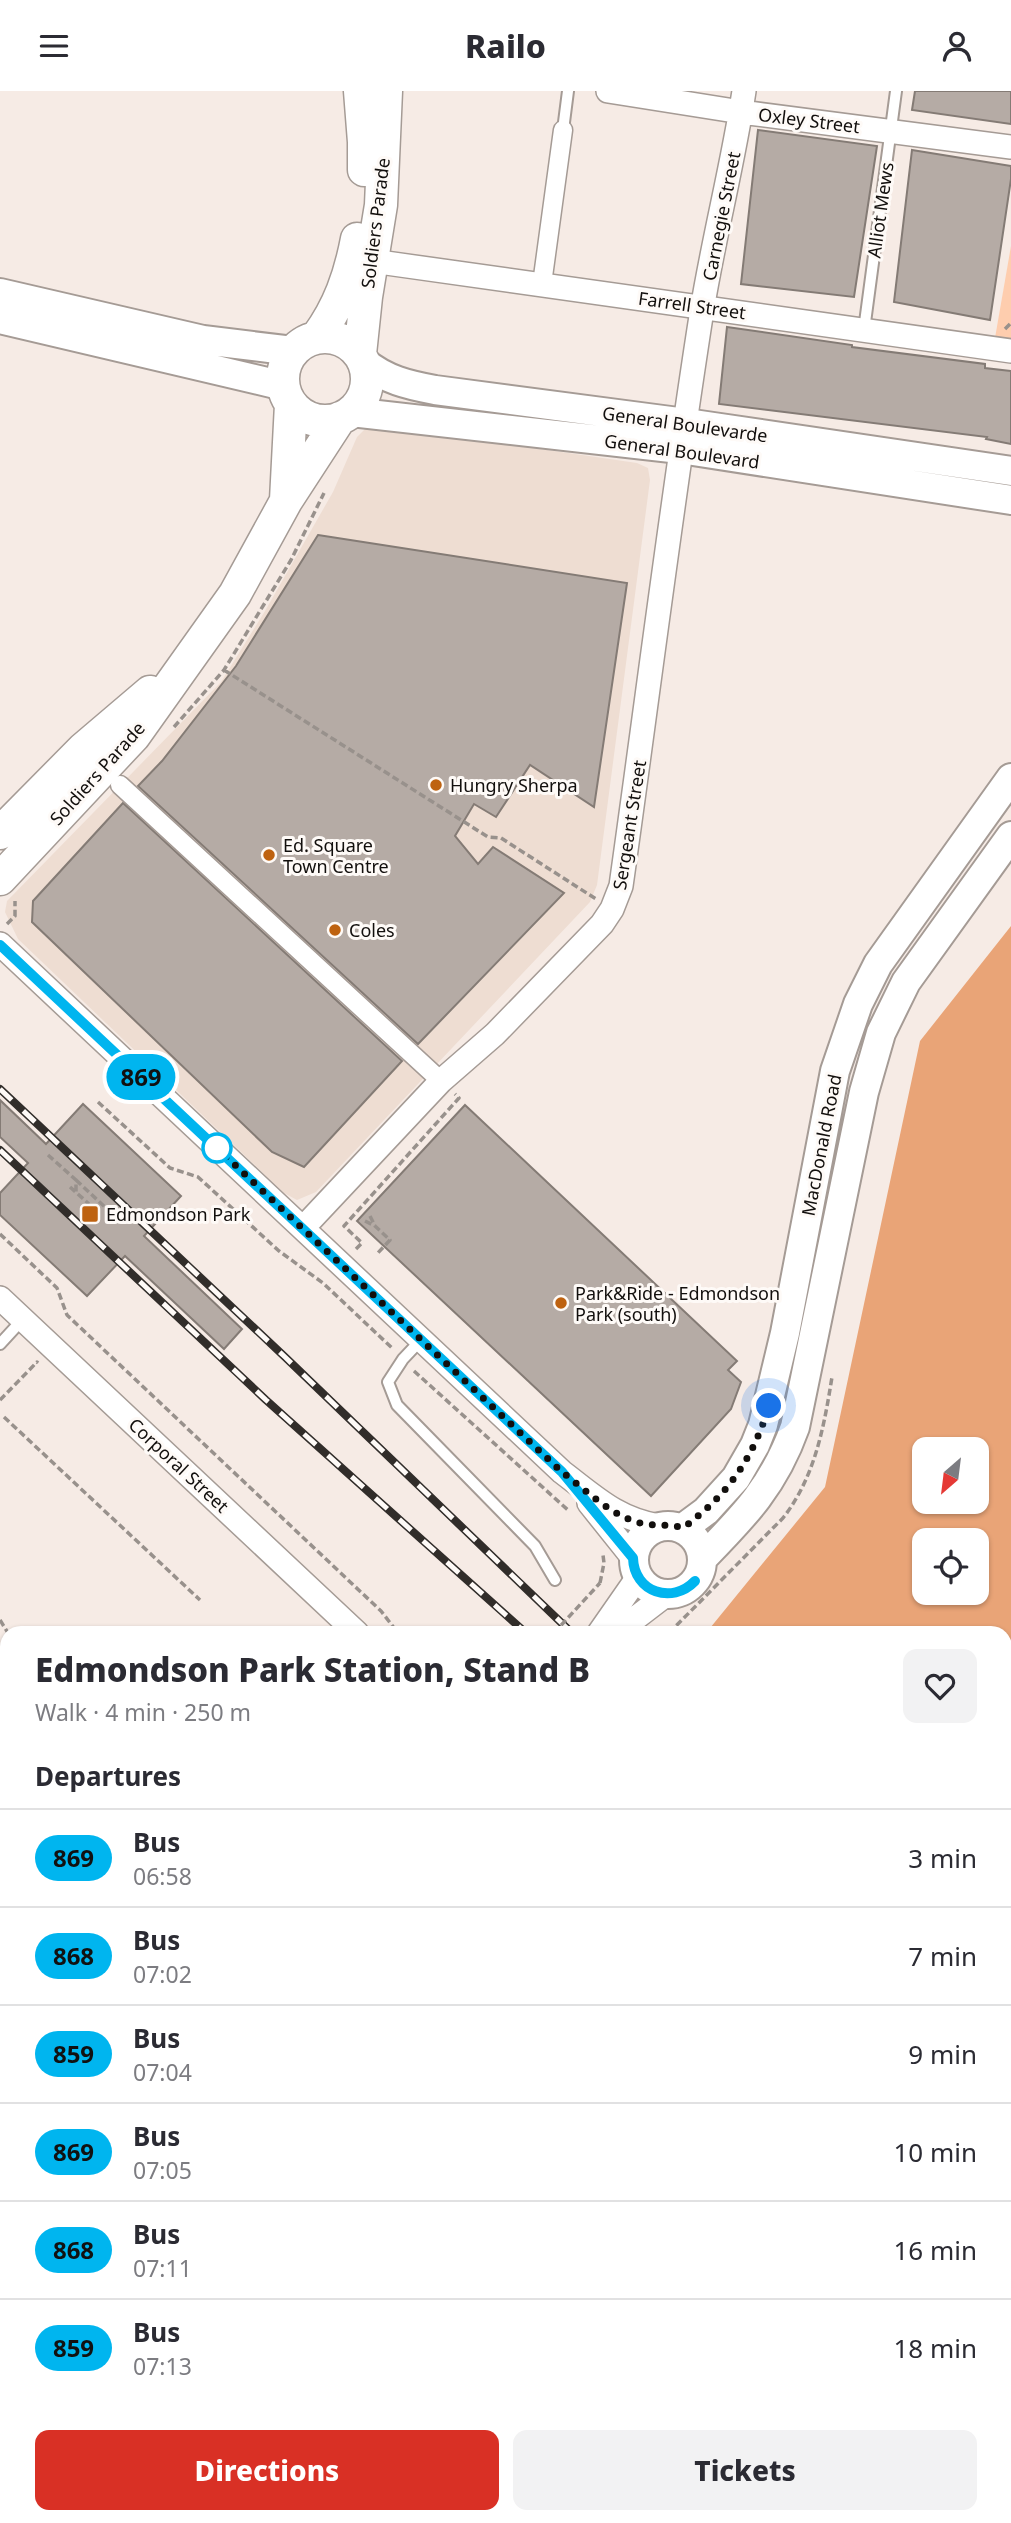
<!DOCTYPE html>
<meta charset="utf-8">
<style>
:root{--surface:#fff;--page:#f2f2f3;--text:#2b2b33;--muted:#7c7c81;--line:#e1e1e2;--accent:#d93025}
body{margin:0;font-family:"Noto Sans",sans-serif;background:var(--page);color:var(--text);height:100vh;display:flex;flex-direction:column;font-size:26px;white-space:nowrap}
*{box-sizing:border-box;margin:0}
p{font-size:23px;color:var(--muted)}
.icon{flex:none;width:38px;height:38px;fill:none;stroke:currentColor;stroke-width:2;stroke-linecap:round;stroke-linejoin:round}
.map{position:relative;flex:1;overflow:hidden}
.panel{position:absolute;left:0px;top:1535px;width:1012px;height:898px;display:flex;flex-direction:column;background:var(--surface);border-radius:21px 21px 0 0;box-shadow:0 2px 5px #0004}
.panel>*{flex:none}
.badge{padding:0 14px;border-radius:23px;font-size:24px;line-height:46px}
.needle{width:46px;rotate:208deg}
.buttons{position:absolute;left:912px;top:1346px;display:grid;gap:14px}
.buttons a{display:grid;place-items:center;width:77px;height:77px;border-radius:14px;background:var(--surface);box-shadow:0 2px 5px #0004;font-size:35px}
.you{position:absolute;width:35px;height:35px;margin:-18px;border:5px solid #fff;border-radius:50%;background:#1a73e8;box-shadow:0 0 0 10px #1a73e833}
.map>.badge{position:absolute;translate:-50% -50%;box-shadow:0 0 0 4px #fff}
h2{padding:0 35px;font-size:26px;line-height:63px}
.round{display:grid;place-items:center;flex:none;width:74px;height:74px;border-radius:14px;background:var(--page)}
.overview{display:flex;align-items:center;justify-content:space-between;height:119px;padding:0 35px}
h1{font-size:33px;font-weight:800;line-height:52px}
.button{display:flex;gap:14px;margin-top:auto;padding:14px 35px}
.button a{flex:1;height:80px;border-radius:14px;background:var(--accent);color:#fff;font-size:28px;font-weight:800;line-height:80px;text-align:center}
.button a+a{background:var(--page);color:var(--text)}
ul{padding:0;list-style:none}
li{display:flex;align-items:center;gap:21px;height:98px;padding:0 35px;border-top:2px solid var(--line)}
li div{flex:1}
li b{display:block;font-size:26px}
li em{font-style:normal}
li .badge{min-width:77px;font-weight:700;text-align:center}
header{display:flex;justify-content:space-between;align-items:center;height:91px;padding:0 35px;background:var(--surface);font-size:32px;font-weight:800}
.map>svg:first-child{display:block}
.built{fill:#eeddd2}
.green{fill:#fecdae}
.forest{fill:#e9a477;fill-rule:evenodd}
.building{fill:#b5aba5;stroke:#847b75;stroke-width:2}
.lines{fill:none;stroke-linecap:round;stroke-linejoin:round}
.service-casing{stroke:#a59b95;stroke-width:14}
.pedestrian-casing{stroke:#a59b95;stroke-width:21}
.minor-casing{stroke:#a59b95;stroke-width:26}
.tertiary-casing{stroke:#a59b95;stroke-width:32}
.secondary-casing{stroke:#a59b95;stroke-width:35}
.path{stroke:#98918c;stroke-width:3.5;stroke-dasharray:7 3.5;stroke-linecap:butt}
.service{stroke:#fff;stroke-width:10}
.pedestrian{stroke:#fff;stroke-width:18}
.minor{stroke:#fff;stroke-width:23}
.tertiary{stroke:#fff;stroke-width:28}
.secondary{stroke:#fff;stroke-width:32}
.rail-casing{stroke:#312d2a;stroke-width:8}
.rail{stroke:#fefaf7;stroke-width:5;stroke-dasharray:16;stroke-linecap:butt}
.path-bridge{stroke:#98918c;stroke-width:3.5;stroke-dasharray:7 3.5;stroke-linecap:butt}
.line-casing{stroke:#fff;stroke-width:16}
.line{stroke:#00b5ef;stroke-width:10}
.walk{stroke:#120f0d;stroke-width:7;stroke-dasharray:0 12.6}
.poi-dot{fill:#be6210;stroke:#fefaf7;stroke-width:2.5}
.stop-dot{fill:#fff;stroke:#00b5ef;stroke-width:3.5}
.labels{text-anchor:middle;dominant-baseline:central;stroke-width:6;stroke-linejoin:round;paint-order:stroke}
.street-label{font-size:18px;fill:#120f0d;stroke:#fefaf7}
.poi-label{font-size:18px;fill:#120f0d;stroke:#fefaf7;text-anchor:start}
</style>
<header><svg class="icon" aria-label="menu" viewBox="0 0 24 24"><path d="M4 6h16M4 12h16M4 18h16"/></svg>Railo<svg class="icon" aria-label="person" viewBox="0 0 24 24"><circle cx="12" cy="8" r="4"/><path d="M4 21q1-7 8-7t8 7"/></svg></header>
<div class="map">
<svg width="1011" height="2432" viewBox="0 0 1011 2432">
<rect width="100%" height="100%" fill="#f6ebe5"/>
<path class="built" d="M370,333L637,372L648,377L650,389L597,794L590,811L316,1101L297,1109L284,1102L18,848L5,821L7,810L221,591L265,520L333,401L357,346Z"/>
<path class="green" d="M1011,155V248L995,247Z"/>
<path class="forest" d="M1011,835V1896L1004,1890V1542H706L825,1396L920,950ZM924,1358H976V1410H924ZM924,1449H976V1502H924Z
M0,1974H7V2228L0,2229Z"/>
<path class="building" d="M915,0H1011V33L912,19Z
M758,39L877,55L854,206L741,193Z
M912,59L1011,75V88L990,229L894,211Z
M727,236L852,254V256L985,273V277L1011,280V353L986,348L987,346L719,313Z
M318,444L627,492L594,716L530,674L496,726L474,713L455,745L478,773L493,756L564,802L418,953L138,695L162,670L236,575Z
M123,712L402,970L304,1076L272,1061L32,831L33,810Z
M0,1009L46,1053L83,1013L181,1105L144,1145L242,1238L224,1258L125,1165L87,1205L0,1124V1102L28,1072L0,1046Z
M465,1014L737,1270L728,1279L741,1291L731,1318L651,1405L357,1130Z"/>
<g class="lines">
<defs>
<path id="service" d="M563,39L568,0
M864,239L896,0
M421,1249L403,1268L388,1291L397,1314L535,1455L555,1489
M0,1253L23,1228
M1004,2167L1011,2161
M1004,2183L1011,2178"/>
<path id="pedestrian" d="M542,193L563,39
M120,694L441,990"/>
<path id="minor" d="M608,0L741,21L1011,56
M372,170L1011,260
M0,853L562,1381C595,1406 617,1428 659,1435
M303,1137L441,990L495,943L602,833L612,818L621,795C648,603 672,410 702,219C714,145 733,73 744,0
M0,1207L357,1542
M589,1412L633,1467
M599,1542L638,1486
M623,1542L637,1526L667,1503
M1004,2111L1011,2118
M171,2426L173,2432"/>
<path id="tertiary" d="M0,202L203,249L293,260
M0,228L284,295
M364,271C386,289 408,294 435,299L686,332L1011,380
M351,321L680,358L1011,409
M634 1469a34 34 0 1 1 68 0a34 34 0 1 1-68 0Z
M683,1437L706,1420L736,1387L755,1354L763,1334L785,1242L835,980L858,913L878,873L1011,687
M702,1468C744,1425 774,1395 795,1336L864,1001L881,942L906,891L1011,745
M0,1587L7,1598
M469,2426L472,2432"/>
<path id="secondary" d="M360,0L364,51V79
M317,246C339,216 350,185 357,148
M283 288a42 42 0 1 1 84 0a42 42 0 1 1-84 0Z
M360,263L366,206L381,114L386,0
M286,409L291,313
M0,742L83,658L150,601
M0,788L134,645L235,503L286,410L340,327"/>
</defs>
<use href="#service" class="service-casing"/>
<use href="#pedestrian" class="pedestrian-casing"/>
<use href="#minor" class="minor-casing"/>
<use href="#tertiary" class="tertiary-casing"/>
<use href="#secondary" class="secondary-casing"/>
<path class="path" d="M1005,238L1011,232
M224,579L488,746L501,747L596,808
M174,636L224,579L291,469L324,402
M7,833L15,825V810
M98,1011L170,1077L198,1086L279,1160L323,1192L392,1257
M48,1064L76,1089V1102
M76,1089L107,1118V1130
M70,1096L89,1113
M370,1125L375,1135
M365,1130L375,1135L390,1149L376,1164
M0,1143L57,1197L67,1224L381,1520L398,1542
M356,1158L362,1152L344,1135L459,1007L455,1003
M414,1280L569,1420
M0,1309L37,1271L38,1272
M4,1326L200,1509
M600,1492L604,1472L603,1464
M0,1529L8,1542
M669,1542L783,1427C815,1386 824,1336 832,1286
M431,2426L435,2432
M504,2426L507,2432"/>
<use href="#service" class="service"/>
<use href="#pedestrian" class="pedestrian"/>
<use href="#minor" class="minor"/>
<use href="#tertiary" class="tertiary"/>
<use href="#secondary" class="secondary"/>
<defs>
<path id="rail" d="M0,998L285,1266L572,1542
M0,1059L266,1309L526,1542
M1004,1979L1011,1986
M1004,2000L1011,2007"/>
</defs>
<use href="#rail" class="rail-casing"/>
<use href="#rail" class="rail"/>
<path class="path-bridge" d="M554,1542L600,1492"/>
</g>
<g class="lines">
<defs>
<path id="line" d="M0,854L562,1381L633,1467C634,1501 672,1514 695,1490"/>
</defs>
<use href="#line" class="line-casing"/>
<use href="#line" class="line"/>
<path class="walk" d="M217,1057L562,1381C586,1399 610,1424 640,1432C654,1436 669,1432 683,1437C728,1403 752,1370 769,1315"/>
</g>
<g class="poi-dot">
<circle cx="436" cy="694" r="7"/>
<circle cx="269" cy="764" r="7"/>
<circle cx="335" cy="839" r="7"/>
<rect x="81" y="1114" width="18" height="18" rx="3.5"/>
<circle cx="561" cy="1212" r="7"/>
</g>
<circle class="stop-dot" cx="217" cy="1057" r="14"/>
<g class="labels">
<g class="street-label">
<text transform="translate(809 29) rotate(7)">Oxley Street</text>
<text transform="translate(880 119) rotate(-82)">Alliot Mews</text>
<text transform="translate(721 125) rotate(-79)">Carnegie Street</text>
<text transform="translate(375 132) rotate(-83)">Soldiers Parade</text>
<text transform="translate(692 214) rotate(8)">Farrell Street</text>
<text transform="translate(685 333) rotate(8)">General Boulevarde</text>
<text transform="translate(682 360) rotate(8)">General Boulevard</text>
<text transform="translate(97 682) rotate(-48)">Soldiers Parade</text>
<text transform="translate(629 734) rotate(-81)">Sergeant Street</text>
<text transform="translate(821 1054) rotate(-79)">MacDonald Road</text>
<text transform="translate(179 1374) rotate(43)">Corporal Street</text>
</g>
<g class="poi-label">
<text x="450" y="694">Hungry Sherpa</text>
<text x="283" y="754">Ed. Square<tspan x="283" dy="21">Town Centre</tspan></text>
<text x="349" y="839">Coles</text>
<text x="106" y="1123">Edmondson Park</text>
<text x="575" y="1202">Park&amp;Ride - Edmondson<tspan x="575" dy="21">Park (south)</tspan></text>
</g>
</g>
</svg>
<div class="buttons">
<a><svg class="needle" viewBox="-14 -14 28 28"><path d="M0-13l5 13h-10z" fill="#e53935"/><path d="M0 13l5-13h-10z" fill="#7c7c81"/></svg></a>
<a><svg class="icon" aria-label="locate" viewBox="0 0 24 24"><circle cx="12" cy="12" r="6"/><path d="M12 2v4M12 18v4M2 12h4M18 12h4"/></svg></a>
</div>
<div class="you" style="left:769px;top:1315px"></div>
<b class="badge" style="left:141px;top:986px;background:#00b5ef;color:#111">869</b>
<section class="panel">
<div class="overview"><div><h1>Edmondson Park Station, Stand B</h1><p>Walk · 4 min · 250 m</p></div><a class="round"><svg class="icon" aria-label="heart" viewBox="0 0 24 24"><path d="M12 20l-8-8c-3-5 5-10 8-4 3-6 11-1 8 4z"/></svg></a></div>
<h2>Departures</h2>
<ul>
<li><span class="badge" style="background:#00b5ef;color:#111">869</span><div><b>Bus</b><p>06:58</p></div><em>3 min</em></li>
<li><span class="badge" style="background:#00b5ef;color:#111">868</span><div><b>Bus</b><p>07:02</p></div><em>7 min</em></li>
<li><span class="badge" style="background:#00b5ef;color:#111">859</span><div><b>Bus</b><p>07:04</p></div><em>9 min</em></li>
<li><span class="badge" style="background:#00b5ef;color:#111">869</span><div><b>Bus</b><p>07:05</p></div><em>10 min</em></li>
<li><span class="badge" style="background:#00b5ef;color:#111">868</span><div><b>Bus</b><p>07:11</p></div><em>16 min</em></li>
<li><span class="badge" style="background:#00b5ef;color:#111">859</span><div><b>Bus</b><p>07:13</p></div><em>18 min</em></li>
</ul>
<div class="button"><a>Directions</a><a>Tickets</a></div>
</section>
</div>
